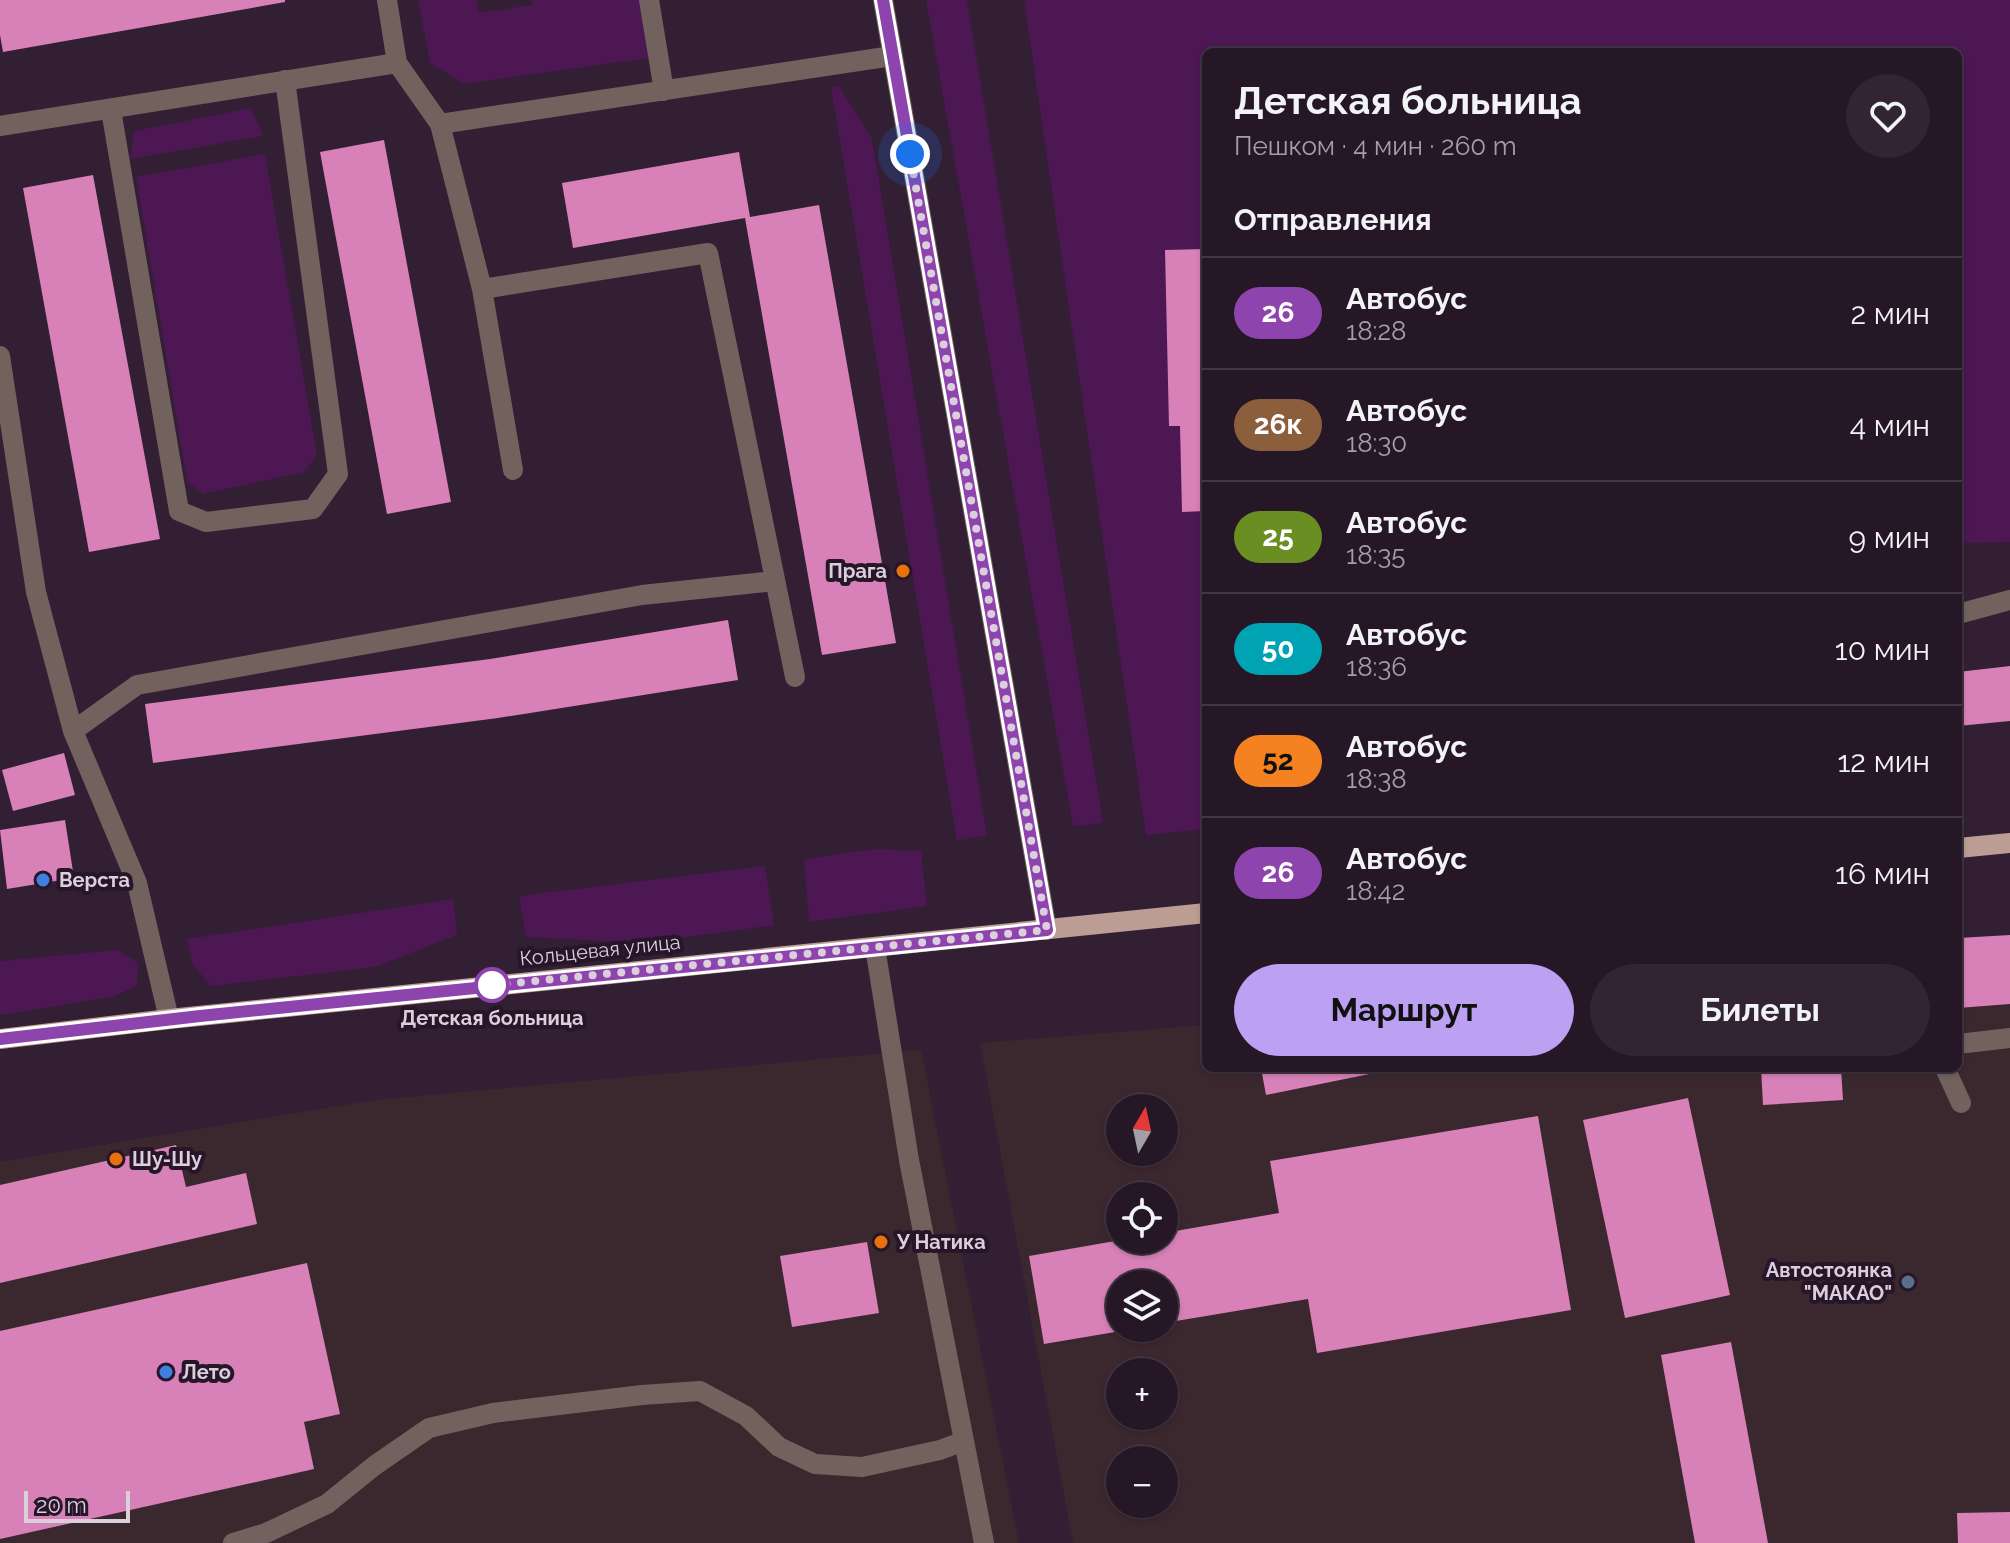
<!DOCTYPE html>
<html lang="ru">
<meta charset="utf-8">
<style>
:root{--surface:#261727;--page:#322433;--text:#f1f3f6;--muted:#a49fa7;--line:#423644;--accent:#bca0f2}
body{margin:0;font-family:Raleway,sans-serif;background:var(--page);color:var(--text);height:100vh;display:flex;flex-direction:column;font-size:30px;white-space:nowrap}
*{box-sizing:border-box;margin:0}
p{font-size:26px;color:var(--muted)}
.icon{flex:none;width:44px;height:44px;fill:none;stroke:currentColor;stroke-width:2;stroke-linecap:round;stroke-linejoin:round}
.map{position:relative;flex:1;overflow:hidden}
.panel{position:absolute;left:1202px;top:48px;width:760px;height:1024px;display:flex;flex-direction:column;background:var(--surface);border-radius:12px;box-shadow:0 2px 6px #0004,0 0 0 2px var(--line)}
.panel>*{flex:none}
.badge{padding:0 16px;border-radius:26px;font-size:28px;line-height:52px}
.needle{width:52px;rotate:9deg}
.buttons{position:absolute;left:1106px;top:1094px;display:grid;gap:16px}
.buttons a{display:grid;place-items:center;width:72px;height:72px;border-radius:50%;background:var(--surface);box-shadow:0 2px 6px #0004,0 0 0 2px var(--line);font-size:40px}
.scale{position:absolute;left:24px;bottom:20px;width:106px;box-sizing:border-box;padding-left:8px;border:4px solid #dbcfdc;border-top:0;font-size:22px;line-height:28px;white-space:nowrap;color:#dbcfdc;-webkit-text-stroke:6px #27162a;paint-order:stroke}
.you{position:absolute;width:40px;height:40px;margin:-20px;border:6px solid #fff;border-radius:50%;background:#1a73e8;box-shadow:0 0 0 12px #1a73e833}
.map>.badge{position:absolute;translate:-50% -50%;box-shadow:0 0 0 4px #fff}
h2{padding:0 32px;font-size:30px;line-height:72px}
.round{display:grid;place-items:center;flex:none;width:84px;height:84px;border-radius:42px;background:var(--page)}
.overview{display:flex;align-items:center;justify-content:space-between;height:136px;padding:0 32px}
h1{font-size:38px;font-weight:700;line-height:60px}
.button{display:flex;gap:16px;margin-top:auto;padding:16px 32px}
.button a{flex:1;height:92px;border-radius:48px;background:var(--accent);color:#111;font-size:32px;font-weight:700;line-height:92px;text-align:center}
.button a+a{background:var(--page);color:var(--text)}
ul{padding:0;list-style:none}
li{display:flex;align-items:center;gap:24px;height:112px;padding:0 32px;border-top:2px solid var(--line)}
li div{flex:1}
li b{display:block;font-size:30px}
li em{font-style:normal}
li .badge{min-width:88px;font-weight:700;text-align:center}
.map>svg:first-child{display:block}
.industrial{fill:#3b282e;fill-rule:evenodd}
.green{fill:#4c1753}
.building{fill:#d781b8}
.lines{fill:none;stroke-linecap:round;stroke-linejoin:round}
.minor{stroke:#71625e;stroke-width:20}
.major{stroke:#bb9d93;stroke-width:20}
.line-casing{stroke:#fff;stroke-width:18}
.line{stroke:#8e44ad;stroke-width:12}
.walk{stroke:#dbcfdc;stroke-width:8;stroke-dasharray:0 14.4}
.food-dot{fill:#e8710a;stroke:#27162a;stroke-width:3}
.shop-dot{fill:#3f7fe0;stroke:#27162a;stroke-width:3}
.stop-dot{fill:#fff;stroke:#8e44ad;stroke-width:4}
.service-dot{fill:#5c6f8a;stroke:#27162a;stroke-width:3}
.labels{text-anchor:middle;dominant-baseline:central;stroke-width:8;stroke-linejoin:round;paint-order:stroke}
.poi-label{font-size:20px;font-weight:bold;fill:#dbcfdc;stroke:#27162a;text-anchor:start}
.street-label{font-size:20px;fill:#dbcfdc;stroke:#27162a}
.stop-label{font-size:20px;font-weight:bold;fill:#dbcfdc;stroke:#27162a}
</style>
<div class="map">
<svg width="2010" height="1543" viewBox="0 0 2010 1543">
<rect width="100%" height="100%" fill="#321f34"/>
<path class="industrial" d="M2010,959V1543H1073L980,1043L1206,1025V1068H1958V964ZM1120,1108H1164V1152H1120ZM1120,1196H1164V1240H1120ZM1120,1284H1164V1328H1120ZM1120,1372H1164V1416H1120ZM1120,1460H1164V1504H1120Z
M921,1050L1019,1543H0V1162L376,1100Z"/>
<path class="green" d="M418,0H477L479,13L532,5V0H640L648,58L464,84L430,63Z
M926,0H967L1103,823L1073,826Z
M1024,0H2010V542L1958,543V52H1206V829L1146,835Z
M839,86L872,139L987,835L957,841L831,88Z
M251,108L263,136L130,159L134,131Z
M265,154L317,455L304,472L203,494L187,481L136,177Z
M876,849L921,851L927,906L809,922L804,859Z
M765,866L774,925L644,943L526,937L519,896Z
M453,899L457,935L375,967L211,986L193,965L187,939Z
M118,950L138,963L137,986L112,997L0,1015V961Z"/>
<path class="building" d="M0,0H285V2L3,52L0,35Z
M384,140L451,502L387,514L320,152Z
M739,152L750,217L819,205L896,643L822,655L745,218L573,248L562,183Z
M93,175L160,539L89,552L23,188Z
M1206,249V511L1182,512L1180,426H1169L1165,250Z
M728,620L738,680L498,718L153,763L145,704L490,659Z
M2010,666V721L1958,726V672Z
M64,753L75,795L13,811L2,770Z
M65,820L74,878L7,889L0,830Z
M2010,935V1004L1958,1008V938Z
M1261,1068H1394V1069L1266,1095Z
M1761,1068H1841L1843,1100L1763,1105Z
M1688,1098L1730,1295L1625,1318L1583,1120Z
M1538,1116L1571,1310L1317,1353L1308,1299L1164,1323V1284H1120V1328L1127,1330L1044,1344L1029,1256L1121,1240H1164V1233L1279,1213L1270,1161Z
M176,1145L186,1187L246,1173L257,1224L0,1283V1185Z
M867,1242L879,1313L792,1327L780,1256Z
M307,1263L340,1414L304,1422L314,1469L0,1539V1331Z
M1731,1342L1768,1543H1695L1661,1355Z
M2010,1512V1543H1958L1957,1513Z"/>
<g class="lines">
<path class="minor" d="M387,0L397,63
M649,0L664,91
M883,0L1047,930
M111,110L179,511L206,522L313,509L338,474L285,80
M0,126L397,63L440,124
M482,289L708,253L795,677
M0,356L36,592L73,731
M513,470L482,289L440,124L892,56
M1958,614L2010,600
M875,947L909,1160L984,1543
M169,1019L137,883L73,731L137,685L642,595L775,581
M1958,1044L2010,1038
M1945,1068L1961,1103
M233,1543L266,1533L327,1504L374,1466L429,1428L493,1413L642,1395L700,1391L746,1416L779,1447L815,1464L862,1467L940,1450L964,1441"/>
<path class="major" d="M1958,848L2010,843
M0,1039L169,1019L1206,913"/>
</g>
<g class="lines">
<defs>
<path id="line" d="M0,1039L200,1016L1047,930L883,0"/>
</defs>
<use href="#line" class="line-casing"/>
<use href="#line" class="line"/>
<path class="walk" d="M492,985L485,986L1047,930L910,154"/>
</g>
<g class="food-dot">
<circle cx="903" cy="571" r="8"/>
<circle cx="116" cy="1159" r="8"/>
<circle cx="881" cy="1242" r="8"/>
</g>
<g class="shop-dot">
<circle cx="43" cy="880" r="8"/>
<circle cx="166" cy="1372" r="8"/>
</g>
<circle class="stop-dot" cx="492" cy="985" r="16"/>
<circle class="service-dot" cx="1908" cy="1282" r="8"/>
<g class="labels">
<g class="poi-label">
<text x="887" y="571" text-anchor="end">Прага</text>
<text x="59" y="880">Верста</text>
<text x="132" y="1159">Шу-Шу</text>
<text x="897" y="1242">У Натика</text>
<text x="1892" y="1270" text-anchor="end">Автостоянка<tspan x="1892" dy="23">"МАКАО"</tspan></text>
<text x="182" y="1372">Лето</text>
</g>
<g class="street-label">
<text transform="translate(600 950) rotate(-6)">Кольцевая улица</text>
</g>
<g class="stop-label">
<text x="492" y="1018">Детская больница</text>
</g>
</g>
</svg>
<div class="buttons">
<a><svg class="needle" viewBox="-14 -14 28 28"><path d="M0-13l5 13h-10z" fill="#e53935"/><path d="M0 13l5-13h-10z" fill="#a49fa7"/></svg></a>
<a><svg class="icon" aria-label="locate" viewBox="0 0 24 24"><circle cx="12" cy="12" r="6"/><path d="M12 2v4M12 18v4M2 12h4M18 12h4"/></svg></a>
<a><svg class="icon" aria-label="layers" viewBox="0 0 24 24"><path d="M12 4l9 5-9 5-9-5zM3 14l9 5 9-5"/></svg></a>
<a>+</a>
<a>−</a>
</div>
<div class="scale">20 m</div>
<div class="you" style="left:910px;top:154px"></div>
<section class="panel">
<div class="overview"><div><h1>Детская больница</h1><p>Пешком · 4 мин · 260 m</p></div><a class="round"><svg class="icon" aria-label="heart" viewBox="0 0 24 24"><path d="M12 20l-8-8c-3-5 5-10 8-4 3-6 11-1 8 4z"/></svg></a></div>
<h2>Отправления</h2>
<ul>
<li><span class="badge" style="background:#8e44ad;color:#fff">26</span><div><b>Автобус</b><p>18:28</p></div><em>2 мин</em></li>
<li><span class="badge" style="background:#8b5e3c;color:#fff">26к</span><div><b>Автобус</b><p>18:30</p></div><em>4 мин</em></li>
<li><span class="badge" style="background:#6b8e23;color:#fff">25</span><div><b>Автобус</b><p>18:35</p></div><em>9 мин</em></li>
<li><span class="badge" style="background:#00a3b4;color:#fff">50</span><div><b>Автобус</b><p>18:36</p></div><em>10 мин</em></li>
<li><span class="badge" style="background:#f58220;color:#111">52</span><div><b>Автобус</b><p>18:38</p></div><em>12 мин</em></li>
<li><span class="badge" style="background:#8e44ad;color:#fff">26</span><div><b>Автобус</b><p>18:42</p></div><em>16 мин</em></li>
</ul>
<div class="button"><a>Маршрут</a><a>Билеты</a></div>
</section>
</div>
